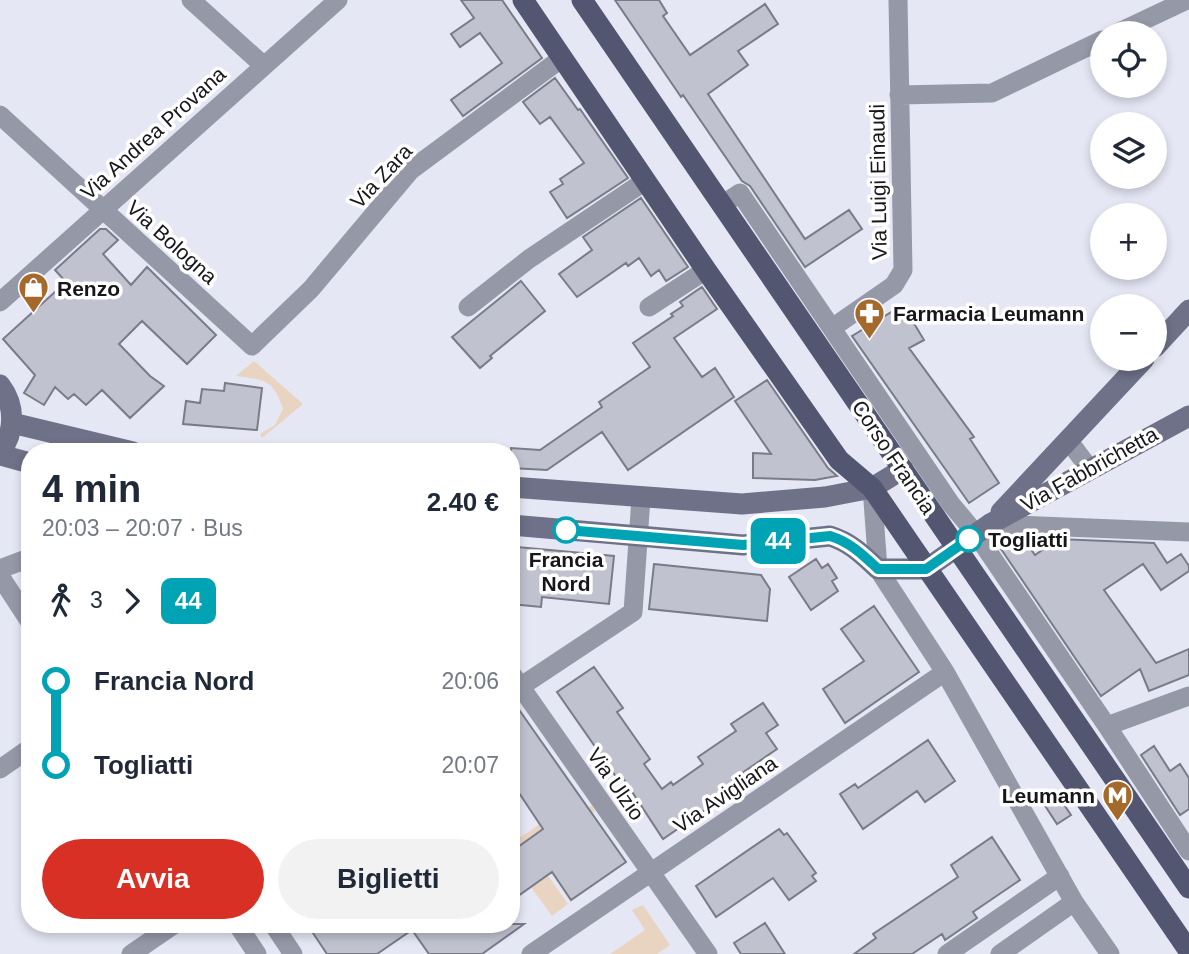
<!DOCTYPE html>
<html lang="it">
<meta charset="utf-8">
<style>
:root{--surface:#fff;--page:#f2f2f3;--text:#1f2937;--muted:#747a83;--accent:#d93025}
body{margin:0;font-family:Arial,sans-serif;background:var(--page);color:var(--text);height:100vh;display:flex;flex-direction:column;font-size:26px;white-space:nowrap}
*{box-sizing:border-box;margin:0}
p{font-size:23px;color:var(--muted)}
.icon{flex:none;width:38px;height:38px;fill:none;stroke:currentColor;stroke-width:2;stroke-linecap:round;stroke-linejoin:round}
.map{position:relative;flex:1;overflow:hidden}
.sheet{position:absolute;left:21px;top:443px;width:499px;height:490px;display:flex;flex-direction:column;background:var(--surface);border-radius:28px;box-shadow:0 4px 10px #0003}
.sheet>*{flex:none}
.badge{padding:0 14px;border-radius:10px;font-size:24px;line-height:46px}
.buttons{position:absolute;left:1090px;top:21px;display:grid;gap:14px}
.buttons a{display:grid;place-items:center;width:77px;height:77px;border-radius:50%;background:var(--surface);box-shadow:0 4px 10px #0003;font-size:35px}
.map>.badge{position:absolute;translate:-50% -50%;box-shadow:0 0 0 4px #fff}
.legs{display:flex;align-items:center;gap:10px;height:77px;padding:0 21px;font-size:23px}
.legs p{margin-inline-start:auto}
.head{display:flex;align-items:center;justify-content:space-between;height:119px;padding:0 21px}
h1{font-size:38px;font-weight:700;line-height:52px}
.cta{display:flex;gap:14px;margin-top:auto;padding:14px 21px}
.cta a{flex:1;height:80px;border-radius:42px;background:var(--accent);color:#fff;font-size:28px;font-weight:700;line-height:80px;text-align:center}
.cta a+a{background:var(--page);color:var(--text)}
ul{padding:0 21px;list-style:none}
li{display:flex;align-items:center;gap:24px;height:84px;font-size:26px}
li i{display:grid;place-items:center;width:10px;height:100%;margin:0 9px;background:currentColor}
li i::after{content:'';width:18px;height:18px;margin:-9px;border:5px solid;border-radius:50%;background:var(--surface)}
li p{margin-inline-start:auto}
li:first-child i{background:linear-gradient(#0000 50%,currentColor 0)}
li:last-child i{background:linear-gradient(currentColor 50%,#0000 0)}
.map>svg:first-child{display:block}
.green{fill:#e9d4c1}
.building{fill:#c0c2d0;stroke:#797b87;stroke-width:2}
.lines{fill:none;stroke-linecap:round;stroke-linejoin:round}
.street{stroke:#9598a7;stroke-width:19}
.secondary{stroke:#6e7187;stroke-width:21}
.primary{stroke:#525670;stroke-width:21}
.line-1-casing{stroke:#fff;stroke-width:16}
.line-1{stroke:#00a3b4;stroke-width:10}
.stop-1-dot{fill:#fff;stroke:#00a3b4;stroke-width:3.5}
.labels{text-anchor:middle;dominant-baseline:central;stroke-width:7;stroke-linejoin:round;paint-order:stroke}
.street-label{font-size:21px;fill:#16161b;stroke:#fff}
.poi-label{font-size:21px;font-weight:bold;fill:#16161b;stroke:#fff;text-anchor:start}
.stop-label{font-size:21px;font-weight:bold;fill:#16161b;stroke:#fff;text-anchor:start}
</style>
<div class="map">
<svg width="1189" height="954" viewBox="0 0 1189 954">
<rect width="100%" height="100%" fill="#e5e7f5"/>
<path class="green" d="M254,361L303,404L262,438L260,434L275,425L283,409C273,379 265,380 236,376Z
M592,805L595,811L533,854L568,904L552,916L531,887L543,878L511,852V824L521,837L540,824L549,835Z
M643,905L670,945L657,954H610L645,930L632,910Z"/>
<path class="building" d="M461,0H502L542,58L463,116L451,100L502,63L480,33L460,47L451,34L474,18Z
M615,0H659L667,13L663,16L690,55L765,4L778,24L738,51L748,65L708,94L805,239L849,210L862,229L805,267L750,186L742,181L683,95L681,97Z
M555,78L578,110L580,109L628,178L567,218L550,192L563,184L560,179L584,163L550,117L540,124L523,102Z
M641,198L688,267L666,281L659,270L651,276L639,258L628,266L626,263L577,297L559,274L592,250L583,237Z
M100,229H106L118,240L103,254L131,285L147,267L216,335L187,364L142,321L119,344L150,376L164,386L130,418L102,390L86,405L74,394L68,399L55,387L44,405L24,393L35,375L3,339L66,282L55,270Z
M521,281L545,311L490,356L492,358L480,368L452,337Z
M702,287L717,309L674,338L702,377L715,368L734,397L628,470L602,432L547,470L511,468V448L540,450L602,407L599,402L650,367L633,343L673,316L671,314L683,306L680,302Z
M903,305L924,340L909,348L974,437L970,439L999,483L969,503L852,336Z
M767,380L828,468L837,476L815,480L753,478V453L771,454L735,401Z
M225,383L262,388L257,430L183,424L186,401L200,403L202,389L224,391Z
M1018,537L1023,538L1035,555L1058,539L1154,543L1167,563L1181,554L1189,566V571L1161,590L1143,564L1104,590L1156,663L1189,649V675L1149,691L1140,669L1101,696L1001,549Z
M517,547L614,556L609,604L542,597L541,607L511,604Z
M816,559L822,568L828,564L837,578L832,581L838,591L811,610L789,577Z
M654,564L761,575L770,589L767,621L649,609Z
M874,606L919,672L845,723L823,689L864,661L841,629Z
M594,667L623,708L617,712L650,759L644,764L662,789L671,782L673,785L703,764L698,757L736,731L731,724L763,703L778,725L766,733L777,749L732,780L737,788L663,839L623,778L619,781L557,692Z
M515,704L626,862L571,900L552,872L511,901V852L543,829L511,781V705Z
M928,740L955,781L925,802L917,791L863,829L840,794L855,784L858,788Z
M1154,746L1170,771L1180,764L1189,778V809L1180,815L1141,755Z
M1054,790L1071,815L1057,824L1040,798Z
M779,829L784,835L787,833L816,873L812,876L816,881L789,900L773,878L716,917L696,886Z
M992,837L1020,880L973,912L977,918L945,940L942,934L912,954H854L876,938L873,934L958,877L951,865Z
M765,923L785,954H741L734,943Z
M307,924H524L482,954H429L412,930L377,954H327Z"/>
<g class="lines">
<path class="street" d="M191,0L263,65
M1117,33L1187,0
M899,95L992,93L1102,40
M0,115L252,346L311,289L411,170L562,58
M722,205L740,193L951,504L976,534L1107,726L1189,851
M0,302L338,0
M468,307L529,259L645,181
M649,307L706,270
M832,328L894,285L903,270L898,0
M1068,440L1089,468
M872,488L878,569L945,672L1074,902L1110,954
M990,524L1189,532
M0,569L24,560L30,569
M0,576L30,622
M511,673L708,954
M511,693L633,612L641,498
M1107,726L1189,696
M0,769L30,748
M237,924L257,954
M273,924L293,954
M131,954L175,924
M531,954L945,672
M947,954L1060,876
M1000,954L1074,902"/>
<path class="secondary" d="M1155,347L1189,310
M0,385C16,406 15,432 0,453
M12,423L133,452
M0,455L30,463
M511,487L742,504L825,497L872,488L903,469
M1001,512L1144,359
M511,525L743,545L830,536C850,542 863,555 878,569H926L990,524L1189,416"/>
<path class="primary" d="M523,0L706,270L839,460L872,488L1189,951
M582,0L1189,888"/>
</g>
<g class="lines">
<defs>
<path id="line-1" d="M566,530L743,545L830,536C850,542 863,555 878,569H926L969,539"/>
</defs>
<use href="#line-1" class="line-1-casing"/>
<use href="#line-1" class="line-1"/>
</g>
<defs>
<symbol id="shop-pin" viewBox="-11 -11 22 30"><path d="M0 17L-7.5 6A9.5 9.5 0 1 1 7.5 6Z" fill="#a6692c" stroke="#fff"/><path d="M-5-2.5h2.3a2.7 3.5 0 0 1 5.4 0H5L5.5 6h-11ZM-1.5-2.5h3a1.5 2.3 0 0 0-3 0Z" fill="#fff"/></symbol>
<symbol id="pharmacy-pin" viewBox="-11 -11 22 30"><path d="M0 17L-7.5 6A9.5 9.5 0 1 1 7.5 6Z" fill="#a6692c" stroke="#fff"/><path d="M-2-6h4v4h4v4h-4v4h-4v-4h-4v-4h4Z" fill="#fff"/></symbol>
<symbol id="metro-pin" viewBox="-11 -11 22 30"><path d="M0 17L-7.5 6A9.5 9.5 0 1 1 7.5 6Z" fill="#a6692c" stroke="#fff"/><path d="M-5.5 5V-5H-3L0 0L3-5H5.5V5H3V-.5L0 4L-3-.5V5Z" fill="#fff"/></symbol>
</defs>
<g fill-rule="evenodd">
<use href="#shop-pin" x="16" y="270" width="35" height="47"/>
<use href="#pharmacy-pin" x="852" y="296" width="35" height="47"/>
<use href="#metro-pin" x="1100" y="778" width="35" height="47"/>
</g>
<g class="stop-1-dot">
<circle cx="566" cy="530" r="12"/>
<circle cx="969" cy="539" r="12"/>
</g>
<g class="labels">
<g class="street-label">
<text transform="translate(153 133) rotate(-42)">Via Andrea Provana</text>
<text transform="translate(381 176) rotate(-47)">Via Zara</text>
<text transform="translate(878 182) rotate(-91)">Via Luigi Einaudi</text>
<text transform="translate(172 242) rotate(42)">Via Bologna</text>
<text transform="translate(894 457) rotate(56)">Corso Francia</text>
<text transform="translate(1089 469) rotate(-29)">Via Fabbrichetta</text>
<text transform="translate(616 784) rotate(55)">Via Ulzio</text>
<text transform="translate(725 794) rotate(-34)">Via Avigliana</text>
</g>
<g class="poi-label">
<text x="57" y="288">Renzo</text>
<text x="893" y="313">Farmacia Leumann</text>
<text x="1095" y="795" text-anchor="end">Leumann</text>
</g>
<g class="stop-label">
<text x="988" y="539">Togliatti</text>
<text x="566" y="559" text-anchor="middle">Francia<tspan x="566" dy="24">Nord</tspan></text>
</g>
</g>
</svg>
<div class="buttons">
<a><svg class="icon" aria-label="locate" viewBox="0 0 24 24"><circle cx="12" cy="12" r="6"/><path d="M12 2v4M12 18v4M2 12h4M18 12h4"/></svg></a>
<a><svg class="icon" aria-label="layers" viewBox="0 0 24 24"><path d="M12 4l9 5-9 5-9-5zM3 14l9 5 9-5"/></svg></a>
<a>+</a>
<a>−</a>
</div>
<b class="badge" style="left:778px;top:541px;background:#00a3b4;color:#fff">44</b>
<section class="sheet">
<div class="head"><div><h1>4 min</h1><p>20:03 – 20:07 · Bus</p></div><b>2.40 €</b></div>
<div class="legs"><svg class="icon" aria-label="walk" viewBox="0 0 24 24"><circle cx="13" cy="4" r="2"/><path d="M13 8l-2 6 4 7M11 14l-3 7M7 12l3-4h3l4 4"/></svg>3<svg class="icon" aria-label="forward" viewBox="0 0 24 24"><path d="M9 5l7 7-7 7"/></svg><b class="badge" style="background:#00a3b4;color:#fff">44</b></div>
<ul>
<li><i style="color:#00a3b4"></i><b>Francia Nord</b><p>20:06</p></li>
<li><i style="color:#00a3b4"></i><b>Togliatti</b><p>20:07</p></li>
</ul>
<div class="cta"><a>Avvia</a><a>Biglietti</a></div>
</section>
</div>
